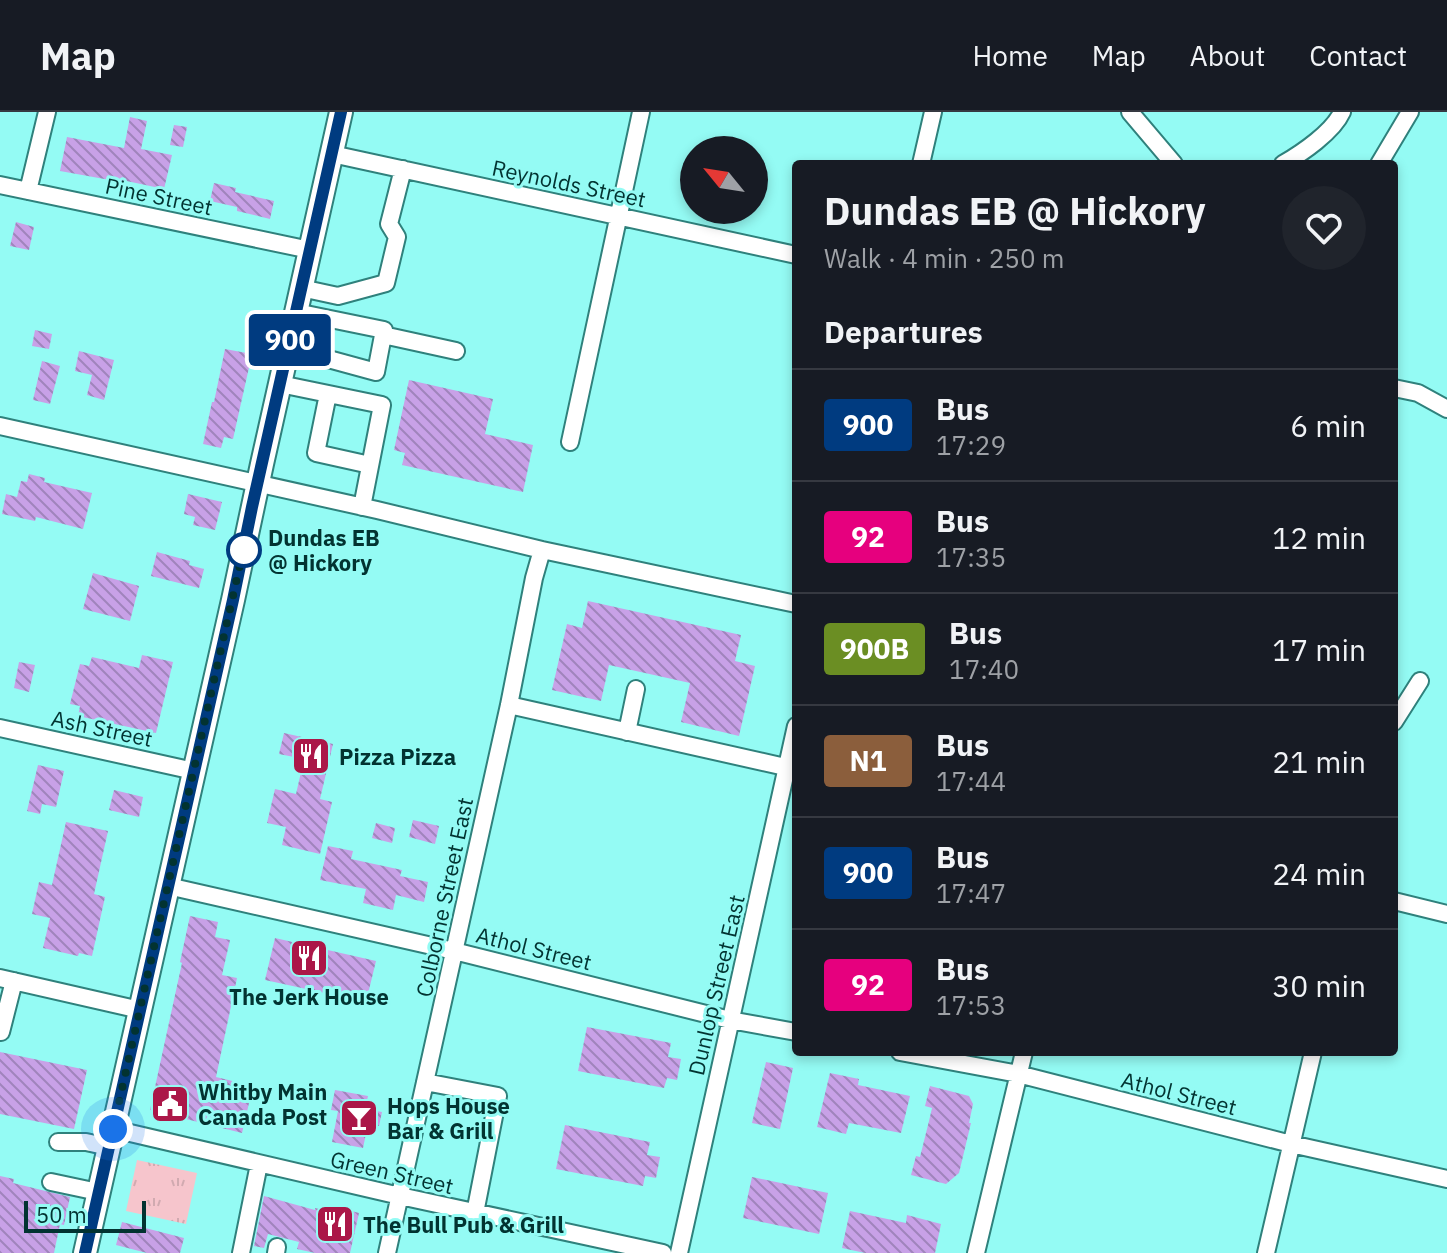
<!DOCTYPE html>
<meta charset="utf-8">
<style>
:root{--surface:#171b24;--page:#20242c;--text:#f1f3f6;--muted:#9ea1a6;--line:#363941}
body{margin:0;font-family:"IBM Plex Sans",sans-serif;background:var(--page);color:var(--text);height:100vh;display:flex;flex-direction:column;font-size:30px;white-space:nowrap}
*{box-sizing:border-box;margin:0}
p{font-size:26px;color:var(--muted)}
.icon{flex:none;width:44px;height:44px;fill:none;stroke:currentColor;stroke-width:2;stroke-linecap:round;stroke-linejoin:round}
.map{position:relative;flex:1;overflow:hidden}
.details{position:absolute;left:792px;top:48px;width:606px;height:896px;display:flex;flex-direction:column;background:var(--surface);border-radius:8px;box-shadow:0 4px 12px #0003}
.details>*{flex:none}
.badge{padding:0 16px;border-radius:6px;font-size:28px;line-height:52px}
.needle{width:52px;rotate:300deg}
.buttons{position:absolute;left:680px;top:24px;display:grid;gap:16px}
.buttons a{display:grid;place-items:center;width:88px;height:88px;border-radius:50%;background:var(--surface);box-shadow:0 4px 12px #0003;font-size:40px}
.scale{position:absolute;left:24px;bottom:20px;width:122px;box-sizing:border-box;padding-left:8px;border:4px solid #023331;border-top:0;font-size:22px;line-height:28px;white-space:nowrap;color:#023331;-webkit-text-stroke:6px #94fbf4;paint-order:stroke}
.you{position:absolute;width:40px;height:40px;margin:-20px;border:6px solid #fff;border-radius:50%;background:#1a73e8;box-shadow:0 0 0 12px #1a73e833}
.map>.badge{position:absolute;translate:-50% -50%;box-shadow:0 0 0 4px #fff}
h2{padding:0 32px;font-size:30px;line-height:72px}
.round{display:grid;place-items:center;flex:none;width:84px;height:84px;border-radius:42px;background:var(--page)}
.summary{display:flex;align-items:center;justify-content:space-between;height:136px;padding:0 32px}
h1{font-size:38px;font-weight:800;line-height:60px}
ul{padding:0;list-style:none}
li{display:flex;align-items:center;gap:24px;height:112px;padding:0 32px;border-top:2px solid var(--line)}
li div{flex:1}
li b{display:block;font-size:30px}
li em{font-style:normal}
li .badge{min-width:88px;font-weight:700;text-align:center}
header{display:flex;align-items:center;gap:48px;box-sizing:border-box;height:112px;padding:0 40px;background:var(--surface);border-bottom:2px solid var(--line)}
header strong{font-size:38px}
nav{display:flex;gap:44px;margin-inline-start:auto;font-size:28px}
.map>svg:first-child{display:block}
.park{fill:url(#park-tufts)}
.building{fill:url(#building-back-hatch)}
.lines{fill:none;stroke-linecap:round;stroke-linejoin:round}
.minor-casing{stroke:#2f817c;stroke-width:20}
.major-casing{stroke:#2f817c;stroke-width:26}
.minor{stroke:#fff;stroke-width:16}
.major{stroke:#fff;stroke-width:22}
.line-casing{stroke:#fff;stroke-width:18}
.line{stroke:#003b80;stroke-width:12}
.walk{stroke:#023331;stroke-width:8;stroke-dasharray:0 14.4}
.stop-dot{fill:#fff;stroke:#003b80;stroke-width:4}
.labels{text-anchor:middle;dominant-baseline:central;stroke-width:6;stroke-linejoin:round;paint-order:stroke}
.street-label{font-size:22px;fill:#023331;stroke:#94fbf4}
.stop-label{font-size:22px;font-weight:bold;fill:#023331;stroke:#94fbf4;text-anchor:start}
.poi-label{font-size:22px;font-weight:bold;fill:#023331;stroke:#94fbf4;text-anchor:start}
</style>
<header>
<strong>Map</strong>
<nav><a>Home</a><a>Map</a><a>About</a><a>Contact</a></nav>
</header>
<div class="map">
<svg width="1447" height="1141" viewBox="0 0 1447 1141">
<defs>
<pattern id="park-tufts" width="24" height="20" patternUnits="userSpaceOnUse" patternTransform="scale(2)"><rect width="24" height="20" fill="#f6c5cc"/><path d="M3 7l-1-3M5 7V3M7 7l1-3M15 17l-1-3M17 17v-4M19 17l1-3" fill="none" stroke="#d1aab0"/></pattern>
<pattern id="building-back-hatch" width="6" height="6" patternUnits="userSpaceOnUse" patternTransform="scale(2)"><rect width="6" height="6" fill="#c8a1e7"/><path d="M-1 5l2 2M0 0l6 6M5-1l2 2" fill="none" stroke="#a084bc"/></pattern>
</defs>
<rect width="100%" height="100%" fill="#94fbf4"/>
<path class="park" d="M137,1048L197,1061L186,1112L126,1099Z"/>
<path class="building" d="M130,5L147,9L141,37L172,43L164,77L122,68L121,70L60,59L67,25L124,36Z
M174,13L187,15L183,35L170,33Z
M214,71L236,76L235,80L274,89L270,107L237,99V95L210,89Z
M16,110L34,115L29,138L10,134Z
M35,218L52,222L49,237L32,234Z
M225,237L252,242L233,327L224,325L221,336L203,332L212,290H214Z
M79,239L114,248L104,288L87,283L92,263L75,259Z
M42,249L60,254L50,292L33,288Z
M409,268L493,287L485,322L533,333L523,380L402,353L405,341L394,338Z
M29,362L45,366L44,370L92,381L83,417L36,405L35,409L2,402L6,382L17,385L21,369L27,370Z
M188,382L222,390L215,418L193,413L195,405L184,402Z
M157,440L190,449L189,453L204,457L199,476L151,464Z
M93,461L139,474L130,509L83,497Z
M588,489L741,523L735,549L755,554L739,624L681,610L690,571L609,553L601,589L552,578L567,512L582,516Z
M142,543L173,550L156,621L78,604L80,594L70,592L80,552L89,554L92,545L139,556Z
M19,550L35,553L29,580L14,576Z
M284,621L333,632L320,687L332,690L320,742L282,733L286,715L267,711L275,677L296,682L304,647L279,642Z
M38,653L64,659L56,695L42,692L40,702L27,699Z
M114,678L143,685L139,705L109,698Z
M413,708L439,714L435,732L409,725Z
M66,710L108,719L94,782L105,785L92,844L79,841L78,844L43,836L50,806L32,802L39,770L52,773Z
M376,711L395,716L392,731L372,726Z
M328,734L353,739L351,747L402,758L400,764L428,770L424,790L396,783L393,798L363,791L366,777L320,768Z
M190,804L218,810L215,825L230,828L222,863L237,866L216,965L253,974L242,1021L150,998L182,851L180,850Z
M275,826L376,849L366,890L265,868Z
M587,915L671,931L668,945L681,947L677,968L667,966L664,976L578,959Z
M0,940L87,958L74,1017L0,1002Z
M766,950L793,956L780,1017L752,1011Z
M830,961L859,967L858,973L910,984L901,1021L849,1011L846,1022L817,1015Z
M930,974L969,984L973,992L969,1011H971L959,1061L946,1072L911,1063L916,1044L920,1045L929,1009L932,996L925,994Z
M335,978L368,984L365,997L382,1000L379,1014L368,1012L363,1036L332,1030L338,999L331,998Z
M565,1013L650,1030L647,1043L660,1045L656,1066L645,1064L643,1074L556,1057Z
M0,1064L14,1067L13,1071L70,1085L64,1113L60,1112L54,1141H0Z
M752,1065L828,1081L819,1122L743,1106Z
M264,1084L315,1098V1096L331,1100L333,1094L359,1101L350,1141H315L297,1137L299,1130L268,1122L264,1136L254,1134Z
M850,1099L906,1111L907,1103L941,1112L935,1141H865L842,1136Z
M122,1110L184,1126L180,1141H147L116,1133Z"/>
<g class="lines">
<defs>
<path id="minor" d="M1130,0L1174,52
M332,42L796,143
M921,52L933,0
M1283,52C1302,41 1333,20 1342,0
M1379,52L1410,0
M0,73L310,138
M28,79L47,0
M301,176L338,184L386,171L397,125L389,112L403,57
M383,223L456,239
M288,236L376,260L384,218L296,200
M280,272L382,293L362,395
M1394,276L1418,281L1447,297
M328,282L316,341L370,353
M0,314L377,398L542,438L796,492
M570,330L641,0
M509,593L794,657
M1394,610L1420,569
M0,616L194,659
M627,620L636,577
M168,774L454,839L730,908L796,920
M1394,789L1447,802
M0,866L140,898
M1,920L14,869
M900,940L1018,962L1291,1032L1447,1067
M425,970L498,984L475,1101
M113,1017L400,1084L663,1141
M58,1030H86L109,1035
M51,1070L98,1080
M241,1141L259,1052
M276,1141L277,1135
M387,1141L509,593L534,466L542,438
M679,1141L796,614
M976,1141L1024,940
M1266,1141L1313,940"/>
<path id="major" d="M85,1141L233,488L262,352L341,0"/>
</defs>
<use href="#minor" class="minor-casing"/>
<use href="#major" class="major-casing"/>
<use href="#minor" class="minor"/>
<use href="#major" class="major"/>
</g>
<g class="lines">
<defs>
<path id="line" d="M85,1141L233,488L252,395L341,0"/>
</defs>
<use href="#line" class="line-casing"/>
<use href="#line" class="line"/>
<path class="walk" d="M113,1017L246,426L244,438"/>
</g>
<defs>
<symbol id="restaurant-square" viewBox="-11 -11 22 22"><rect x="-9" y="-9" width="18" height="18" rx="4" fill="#ab1748" stroke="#94fbf4"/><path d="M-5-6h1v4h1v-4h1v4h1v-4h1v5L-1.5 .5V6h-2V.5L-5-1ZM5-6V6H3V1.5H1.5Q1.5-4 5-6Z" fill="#fff"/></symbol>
<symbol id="civic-square" viewBox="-11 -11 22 22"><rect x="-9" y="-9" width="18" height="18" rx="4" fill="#ab1748" stroke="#94fbf4"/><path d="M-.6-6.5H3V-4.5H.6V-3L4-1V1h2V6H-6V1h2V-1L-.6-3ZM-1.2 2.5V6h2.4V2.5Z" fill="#fff"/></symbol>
<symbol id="bar-square" viewBox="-11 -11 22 22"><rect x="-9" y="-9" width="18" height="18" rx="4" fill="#ab1748" stroke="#94fbf4"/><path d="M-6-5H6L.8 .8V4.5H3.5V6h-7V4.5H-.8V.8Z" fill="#fff"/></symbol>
</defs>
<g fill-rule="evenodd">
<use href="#restaurant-square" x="289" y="622" width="44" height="44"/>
<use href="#restaurant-square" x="287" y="824" width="44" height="44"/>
<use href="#civic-square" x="148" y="970" width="44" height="44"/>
<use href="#bar-square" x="337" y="984" width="44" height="44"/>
<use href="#restaurant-square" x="313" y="1090" width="44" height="44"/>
</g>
<circle class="stop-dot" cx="244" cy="438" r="16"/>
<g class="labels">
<g class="street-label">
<text transform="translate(569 71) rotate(12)">Reynolds Street</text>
<text transform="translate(159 84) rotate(12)">Pine Street</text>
<text transform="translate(102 616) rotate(12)">Ash Street</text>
<text transform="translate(444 785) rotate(-78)">Colborne Street East</text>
<text transform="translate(534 836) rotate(14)">Athol Street</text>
<text transform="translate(716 873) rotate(-77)">Dunlop Street East</text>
<text transform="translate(1179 981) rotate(14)">Athol Street</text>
<text transform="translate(392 1060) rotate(13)">Green Street</text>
</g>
<g class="stop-label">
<text x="268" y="425">Dundas EB<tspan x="268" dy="25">@ Hickory</tspan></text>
</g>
<g class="poi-label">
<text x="339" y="644">Pizza Pizza</text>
<text x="309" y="884" text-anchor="middle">The Jerk House</text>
<text x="198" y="979">Whitby Main<tspan x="198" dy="25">Canada Post</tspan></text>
<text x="387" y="993">Hops House<tspan x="387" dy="25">Bar &amp; Grill</tspan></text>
<text x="363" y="1112">The Bull Pub &amp; Grill</text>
</g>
</g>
</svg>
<div class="buttons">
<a><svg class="needle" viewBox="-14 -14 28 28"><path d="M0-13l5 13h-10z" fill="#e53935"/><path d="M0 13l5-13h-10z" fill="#9ea1a6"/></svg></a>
</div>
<div class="scale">50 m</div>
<div class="you" style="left:113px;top:1017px"></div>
<b class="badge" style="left:290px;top:228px;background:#003b80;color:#fff">900</b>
<section class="details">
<div class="summary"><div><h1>Dundas EB @ Hickory</h1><p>Walk · 4 min · 250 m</p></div><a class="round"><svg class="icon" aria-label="heart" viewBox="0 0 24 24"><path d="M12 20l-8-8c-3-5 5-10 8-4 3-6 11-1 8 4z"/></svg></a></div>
<h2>Departures</h2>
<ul>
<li><span class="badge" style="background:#003b80;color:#fff">900</span><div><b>Bus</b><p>17:29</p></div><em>6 min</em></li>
<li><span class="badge" style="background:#e6007e;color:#fff">92</span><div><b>Bus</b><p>17:35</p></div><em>12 min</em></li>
<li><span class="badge" style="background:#6b8e23;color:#fff">900B</span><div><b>Bus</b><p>17:40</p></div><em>17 min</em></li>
<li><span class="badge" style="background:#8b5e3c;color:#fff">N1</span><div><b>Bus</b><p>17:44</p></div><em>21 min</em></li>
<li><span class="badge" style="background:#003b80;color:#fff">900</span><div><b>Bus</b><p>17:47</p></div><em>24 min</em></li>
<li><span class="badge" style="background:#e6007e;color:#fff">92</span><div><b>Bus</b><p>17:53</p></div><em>30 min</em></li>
</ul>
</section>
</div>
